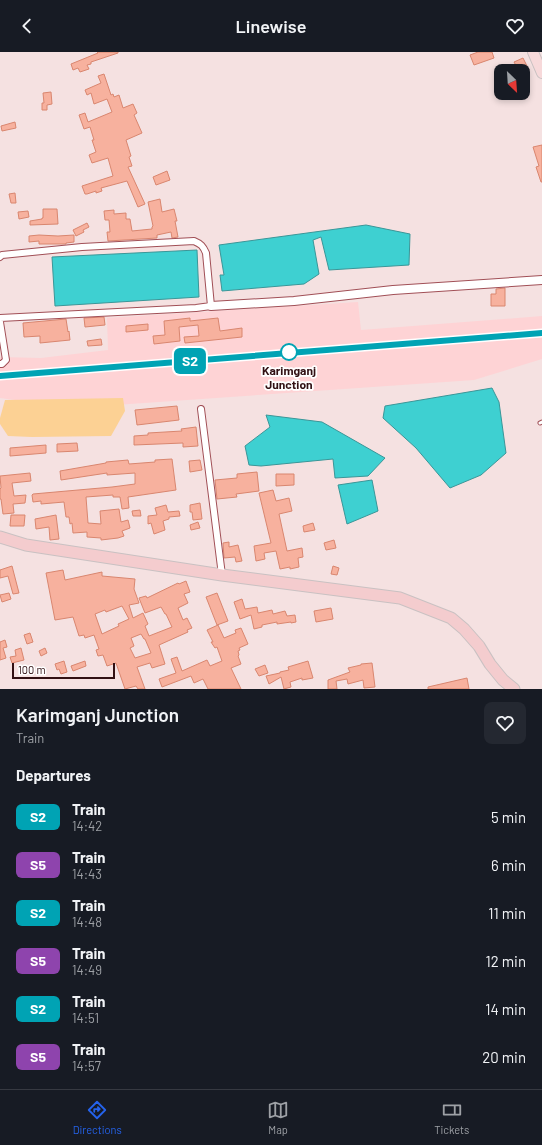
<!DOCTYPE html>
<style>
:root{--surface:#171b24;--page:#242831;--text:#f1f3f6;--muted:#9ea1a6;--line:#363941;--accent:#2563eb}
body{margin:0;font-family:Barlow,sans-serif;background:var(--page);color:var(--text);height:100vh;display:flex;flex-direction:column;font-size:15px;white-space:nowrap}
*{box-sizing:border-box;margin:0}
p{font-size:13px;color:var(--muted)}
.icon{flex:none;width:22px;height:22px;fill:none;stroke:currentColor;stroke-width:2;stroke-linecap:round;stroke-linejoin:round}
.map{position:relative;height:637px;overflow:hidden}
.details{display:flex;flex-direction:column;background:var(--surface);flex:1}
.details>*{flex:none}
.badge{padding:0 8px;border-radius:6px;font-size:14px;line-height:26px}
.needle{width:26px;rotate:155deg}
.controls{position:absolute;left:494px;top:12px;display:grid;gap:8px}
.controls a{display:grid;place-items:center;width:36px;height:36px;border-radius:8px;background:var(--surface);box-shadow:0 2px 6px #0003;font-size:20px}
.scale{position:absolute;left:12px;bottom:10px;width:103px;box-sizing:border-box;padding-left:4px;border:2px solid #311013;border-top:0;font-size:11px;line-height:14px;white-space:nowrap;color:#311013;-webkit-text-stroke:3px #fff;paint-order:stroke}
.map>.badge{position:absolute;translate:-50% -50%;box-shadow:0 0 0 2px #fff}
h2{padding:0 16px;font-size:15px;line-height:36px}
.round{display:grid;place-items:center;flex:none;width:42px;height:42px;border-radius:8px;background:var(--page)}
.head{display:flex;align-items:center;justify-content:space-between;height:68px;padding:0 16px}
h1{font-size:19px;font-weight:600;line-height:30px}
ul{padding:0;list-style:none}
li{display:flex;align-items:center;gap:12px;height:48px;padding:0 16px}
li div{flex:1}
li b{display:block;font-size:15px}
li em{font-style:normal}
li .badge{min-width:44px;font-weight:700;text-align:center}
header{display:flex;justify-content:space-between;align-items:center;height:52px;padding:0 16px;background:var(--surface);font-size:18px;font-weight:600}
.tabs{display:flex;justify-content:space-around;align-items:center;height:56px;border-top:1px solid var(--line);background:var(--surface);font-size:11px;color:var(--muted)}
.tabs a{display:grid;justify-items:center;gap:2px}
.tabs .selected{color:var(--accent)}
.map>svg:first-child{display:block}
.built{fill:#fed3d5}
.green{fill:#fcd194}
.water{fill:#3ed0d1;stroke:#3a9698}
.building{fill:#f7b19e;stroke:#d9866f;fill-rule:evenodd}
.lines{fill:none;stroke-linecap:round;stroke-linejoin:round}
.service-casing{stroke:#a14f56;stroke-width:5}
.minor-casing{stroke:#a14f56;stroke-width:8}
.tertiary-casing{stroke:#a14f56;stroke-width:10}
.primary-casing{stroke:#c9c1c2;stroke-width:12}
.trunk-casing{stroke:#c9c1c2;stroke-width:13}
.service{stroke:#fff;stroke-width:3}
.minor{stroke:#fff;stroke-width:6}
.tertiary{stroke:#fff;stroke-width:8}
.primary{stroke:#f7d9da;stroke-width:10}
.trunk{stroke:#f4ccce;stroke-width:11}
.rail-casing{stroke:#816567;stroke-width:3.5}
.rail{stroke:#fff;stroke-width:2;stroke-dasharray:6;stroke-linecap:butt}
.line-casing{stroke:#fff;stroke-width:9}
.line{stroke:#00a3b4;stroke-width:6}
.stop-dot{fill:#fff;stroke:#00a3b4;stroke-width:2}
.labels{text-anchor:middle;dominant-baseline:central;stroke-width:3.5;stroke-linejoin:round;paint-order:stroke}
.stop-label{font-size:12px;font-weight:bold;fill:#311013;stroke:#fff}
</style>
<header><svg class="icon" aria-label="back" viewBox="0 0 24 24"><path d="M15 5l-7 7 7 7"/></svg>Linewise<svg class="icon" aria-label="heart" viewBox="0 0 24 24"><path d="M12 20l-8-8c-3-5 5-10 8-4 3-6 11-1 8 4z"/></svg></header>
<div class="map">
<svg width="542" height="637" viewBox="0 0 542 637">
<rect width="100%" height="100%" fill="#f5e1e1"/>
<path class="built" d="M358,250L361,278L542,264V307L474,328L72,356L0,346V305L41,306L108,298L107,266Z"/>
<path class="green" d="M123,346L125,359L111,384L32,385L8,384L0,372V366L5,348Z"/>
<path class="water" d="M366,173L410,182L409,213L329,218L321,185L313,188L319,222L304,232L222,239L220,223H224L219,193Z
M197,198L199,245L55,254L52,205Z
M492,336L499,350L506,401L481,423L450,436L416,396L383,366L385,354Z
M266,363L322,370L385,406L368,424L335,426L333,407L261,414L249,413L245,394L270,375Z
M372,428L378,459L347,472L338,433Z"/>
<path class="building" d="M97,0H118V1L91,10V12L87,13L89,17L80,20L78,16L73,18L71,12L98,1Z
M478,0H492L494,6L474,13L470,3Z
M523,6L529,18L523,21V19H519L514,10Z
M104,22L111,43L113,42L114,45L119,43L123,56L133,52L137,61L134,63L142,81L126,88L131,104L129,105L132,114L128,115L145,152L138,155L127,129L101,136L102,139L96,141V139L87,142H85L82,134L113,124L108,106L92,111L89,103L96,100L92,88H94L90,75L84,77L79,63L85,61L88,70L112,60L107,47L94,52L91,41L87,43L85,38L101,31L98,24Z
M51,40L52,52L47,53V58H42V51H44L43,41Z
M15,70L16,76L2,79L1,74Z
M542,93V130H541L536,115L539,114L533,95Z
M167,119L170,128L156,133L153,125Z
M15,141L16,151H11L9,142Z
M160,147L162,160L174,157L177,169H175L178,185L172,186L171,180L157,183V186L108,189L107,180H110L109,168H105L104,159L114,158V162L126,161V167H130L132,179L152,177V175L153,174L148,150Z
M43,157H57L58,172L30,173V169L42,167V166H43Z
M28,159L29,165L19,167L18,160Z
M87,171L89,175L83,178L84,180L76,184L73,178Z
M39,183L58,184L74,183V190L66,191V192H39V189L29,190V184Z
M505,236V254H491V242H496V237Z
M104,265L105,273L85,275L84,266Z
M190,266V269L218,266L220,279L242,276V285L185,291L184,285L199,284L198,273L179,275L180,289L154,292L153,284L165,283L164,269Z
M66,267L68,280L69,279L70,288L40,291V284L24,285L23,271Z
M148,272V278L126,280V274Z
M101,287L102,293L88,294L87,289Z
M177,354L179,368L137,373L135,358Z
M196,375L198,394L183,395V391L134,393V384L148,383V381L182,379L181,377Z
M77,391L78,399L57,400V392Z
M46,393V401L10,404V396Z
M172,407L176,438L128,445L129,456L122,457L120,445H113V443L86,445L88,471L101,472L100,459L119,457L121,470L128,468L130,476L122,479L124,484L118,486L101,488V486L87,485V480L73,481L72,471L70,472L69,465H66L64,450L41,452V449L33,450L32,443L33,442L112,435L135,432V421L107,423V421L61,428L60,419L106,411V410L128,408L129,412L155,410V408Z
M200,408L202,418L190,420L189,409Z
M257,420L259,439L236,442L237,445L217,447L215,428L237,426V422Z
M30,421L31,429L12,431L14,444L26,443L25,451L13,452L14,461L3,462L1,447H0V437L1,436L0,424Z
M276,422H294V433L276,434Z
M273,438L276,449L289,446L292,459L279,462L287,499L302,496L303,505L298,506L299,515L290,517V515L280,517L276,499L264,501L265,507L256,509L254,494L271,491L259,441Z
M200,451L202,467L193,468L192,460H190V453Z
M166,453L168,460L179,459L180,464L169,465V467L163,469L165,478L154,482L151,471L148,472V464L157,463L155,456Z
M140,458L141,464H133L132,459Z
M11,463H25L24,474H10Z
M56,463L59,487L50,488L49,475L36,477L35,467Z
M198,470L200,476L191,478L190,473Z
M313,471L315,478L304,480L303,474Z
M334,488L336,496L326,498L324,491Z
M229,490V495L238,493L242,509L236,510L235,505L224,506L223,491Z
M12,514L19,541L13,542L8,524L0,526V518Z
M333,514L339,516L337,523L331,522Z
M63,518L65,528L102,520V524L135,527L134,537L139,551L129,553L133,566L143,561L148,572L145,574L149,584L172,575L166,562H165L161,555L145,561L139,546L146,544L147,546L178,531L179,532L186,529L190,540L184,542L188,551L178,556L183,568L187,566L192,576L187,578L188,580L159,593L165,612L152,616L150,611L137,615L145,637H138L136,634L125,637L116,611L107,614L103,603L98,604L96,598L99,597L94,583L85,586L84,583L79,584L73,565L55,568L46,521ZM122,554L129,567L118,572L119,574L102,582L95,562L105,558L106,560ZM141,582L144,587H145L151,601L135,606L130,596L134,594L131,586Z
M9,541L11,547L2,550L0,543Z
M217,541L228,569L217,573L206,545Z
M242,547L245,557L257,555L258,561L272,558L273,562L285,559L287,564L295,563L296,570L291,571V570L277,572V570L262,573V575L254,577L251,563L240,567L234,550Z
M331,556L333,567L316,570L314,559Z
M218,573L224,586L236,581L235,578L241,576L248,592L239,596L240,598L238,599L239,603L238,604L241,612L231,616L241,637H208L203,627L194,631L191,624L162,635L159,627L176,621L171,607L177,605L182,619L207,608L210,614L222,609L217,595L215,596L211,590H213L207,578Z
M30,581L33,590L27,592L24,583Z
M5,588L7,595L3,596L6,606L0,608V590Z
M21,596L24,608L12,611L10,605L16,604L15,598Z
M45,596L47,601L41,604L39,599Z
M64,609L67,620L61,622L59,617L57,618L55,612Z
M85,609L86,614L73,619L71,614Z
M308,609L313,626L302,628V626L290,630L291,635L284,637L281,625L269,632L266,624L280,621V620L289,618L288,615Z
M372,611L375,635L364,636L363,628L348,632L347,627L336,629L337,637H328V628L350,620L348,616L361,613V612Z
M265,613L268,621L259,624L255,617Z
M467,626L469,637H428V635Z"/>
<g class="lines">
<defs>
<path id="service" d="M540,371L542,370"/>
<path id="minor" d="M0,205L2,203L82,195L194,189C201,192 203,194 206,201L211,254L196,256L0,266
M0,270L6,308L2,312H0
M201,357L222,523"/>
<path id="tertiary" d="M211,254L294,249L393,238L542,228"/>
<path id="primary" d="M533,0L542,21"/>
<path id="trunk" d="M0,485L26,493L222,523L400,546L451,566L464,577L479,594L490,612L503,628L514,637"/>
</defs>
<use href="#service" class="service-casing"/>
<use href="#minor" class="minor-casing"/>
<use href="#tertiary" class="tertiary-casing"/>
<use href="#primary" class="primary-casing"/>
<use href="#trunk" class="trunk-casing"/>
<use href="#service" class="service"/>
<use href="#minor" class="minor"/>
<use href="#tertiary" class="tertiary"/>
<use href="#primary" class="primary"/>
<use href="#trunk" class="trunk"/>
<defs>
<path id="rail" d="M0,324L542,281"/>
</defs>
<use href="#rail" class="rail-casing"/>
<use href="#rail" class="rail"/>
</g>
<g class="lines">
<defs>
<path id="line" d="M0,324L542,281"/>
</defs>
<use href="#line" class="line-casing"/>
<use href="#line" class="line"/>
</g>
<circle class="stop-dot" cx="289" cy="300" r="8"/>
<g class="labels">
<g class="stop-label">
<text x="289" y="318">Karimganj<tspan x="289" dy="14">Junction</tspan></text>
</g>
</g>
</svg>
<div class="controls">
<a><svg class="needle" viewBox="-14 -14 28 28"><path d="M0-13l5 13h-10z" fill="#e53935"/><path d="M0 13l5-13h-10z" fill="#9ea1a6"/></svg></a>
</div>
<div class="scale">100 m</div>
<b class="badge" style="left:190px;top:309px;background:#00a3b4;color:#fff">S2</b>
</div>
<section class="details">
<div class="head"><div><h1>Karimganj Junction</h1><p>Train</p></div><a class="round"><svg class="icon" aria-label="heart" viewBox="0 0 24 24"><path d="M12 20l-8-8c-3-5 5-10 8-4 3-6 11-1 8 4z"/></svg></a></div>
<h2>Departures</h2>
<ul>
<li><span class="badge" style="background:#00a3b4;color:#fff">S2</span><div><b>Train</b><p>14:42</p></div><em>5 min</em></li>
<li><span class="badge" style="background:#8e44ad;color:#fff">S5</span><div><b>Train</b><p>14:43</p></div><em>6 min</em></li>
<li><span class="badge" style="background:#00a3b4;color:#fff">S2</span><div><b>Train</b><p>14:48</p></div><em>11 min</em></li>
<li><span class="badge" style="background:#8e44ad;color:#fff">S5</span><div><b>Train</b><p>14:49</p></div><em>12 min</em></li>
<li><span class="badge" style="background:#00a3b4;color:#fff">S2</span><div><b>Train</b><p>14:51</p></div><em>14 min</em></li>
<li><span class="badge" style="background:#8e44ad;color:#fff">S5</span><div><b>Train</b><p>14:57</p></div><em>20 min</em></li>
</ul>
</section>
<nav class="tabs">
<a class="selected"><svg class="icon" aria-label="directions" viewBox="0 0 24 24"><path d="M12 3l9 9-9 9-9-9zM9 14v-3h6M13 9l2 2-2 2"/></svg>Directions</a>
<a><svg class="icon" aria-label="map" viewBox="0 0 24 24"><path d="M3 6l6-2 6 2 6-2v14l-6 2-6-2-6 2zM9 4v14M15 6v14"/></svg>Map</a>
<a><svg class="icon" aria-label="tickets" viewBox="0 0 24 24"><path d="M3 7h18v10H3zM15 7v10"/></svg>Tickets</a>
</nav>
